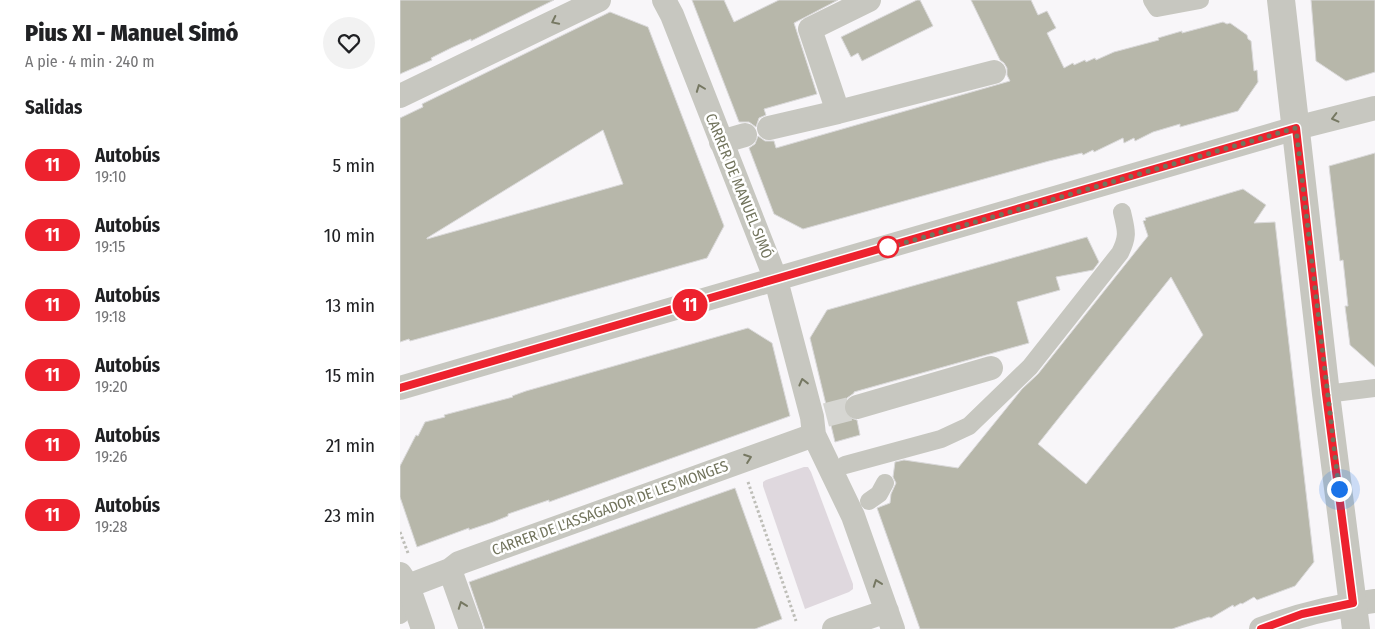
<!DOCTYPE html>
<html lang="es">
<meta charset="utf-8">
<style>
:root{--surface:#fff;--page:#f2f2f2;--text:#202124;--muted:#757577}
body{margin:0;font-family:"Fira Sans Condensed",sans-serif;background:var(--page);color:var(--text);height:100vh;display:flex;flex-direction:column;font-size:19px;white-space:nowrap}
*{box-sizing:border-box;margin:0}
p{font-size:16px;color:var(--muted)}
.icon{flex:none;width:28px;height:28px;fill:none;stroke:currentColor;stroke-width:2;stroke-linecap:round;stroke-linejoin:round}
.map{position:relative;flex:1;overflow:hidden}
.side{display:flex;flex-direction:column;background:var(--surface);width:400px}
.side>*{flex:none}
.badge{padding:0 10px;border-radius:16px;font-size:18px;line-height:32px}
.you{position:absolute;width:25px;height:25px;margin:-12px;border:4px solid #fff;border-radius:50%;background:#1a73e8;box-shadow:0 0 0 8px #1a73e833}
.map>.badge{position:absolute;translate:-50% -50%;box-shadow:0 0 0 2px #fff}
h2{padding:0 25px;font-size:19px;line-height:45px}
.round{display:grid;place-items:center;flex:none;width:52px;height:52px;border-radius:26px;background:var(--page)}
.head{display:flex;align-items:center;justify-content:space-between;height:85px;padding:0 25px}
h1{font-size:24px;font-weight:800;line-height:38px}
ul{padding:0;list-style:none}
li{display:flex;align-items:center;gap:15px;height:70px;padding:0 25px}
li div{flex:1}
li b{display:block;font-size:19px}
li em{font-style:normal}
li .badge{min-width:55px;font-weight:700;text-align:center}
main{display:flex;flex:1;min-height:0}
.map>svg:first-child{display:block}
.green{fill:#dfd8de}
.building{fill:#b7b7aa;stroke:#dad9da;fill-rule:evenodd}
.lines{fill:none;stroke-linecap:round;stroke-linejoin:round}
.minor-tunnel{stroke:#d6d6d2;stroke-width:24;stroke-dasharray:24 12;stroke-linecap:butt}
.path{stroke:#bebeb8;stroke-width:3;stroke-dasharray:2.5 2.5;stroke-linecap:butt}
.pedestrian{stroke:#c7c7c0;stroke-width:18}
.minor{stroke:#c7c7c0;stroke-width:24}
.tertiary{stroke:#c7c7c0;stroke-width:28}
.oneway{stroke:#767862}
.line-casing{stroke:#fff;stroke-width:11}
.line{stroke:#ed222e;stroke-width:8}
.walk{stroke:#72745d;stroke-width:5;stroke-dasharray:0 9}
.stop-dot{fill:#fff;stroke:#ed222e;stroke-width:2.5}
.labels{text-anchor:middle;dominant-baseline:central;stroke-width:5;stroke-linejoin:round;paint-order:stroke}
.street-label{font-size:15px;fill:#72745d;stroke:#fff}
</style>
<main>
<section class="side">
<div class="head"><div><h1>Pius XI - Manuel Simó</h1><p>A pie · 4 min · 240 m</p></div><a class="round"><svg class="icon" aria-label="heart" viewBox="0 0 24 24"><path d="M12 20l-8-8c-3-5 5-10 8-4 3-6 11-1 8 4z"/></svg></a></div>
<h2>Salidas</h2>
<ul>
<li><span class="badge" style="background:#ed222e;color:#fff">11</span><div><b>Autobús</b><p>19:10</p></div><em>5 min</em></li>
<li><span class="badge" style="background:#ed222e;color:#fff">11</span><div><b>Autobús</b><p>19:15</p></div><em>10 min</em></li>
<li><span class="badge" style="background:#ed222e;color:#fff">11</span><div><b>Autobús</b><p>19:18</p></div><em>13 min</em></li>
<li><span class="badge" style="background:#ed222e;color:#fff">11</span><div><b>Autobús</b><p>19:20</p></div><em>15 min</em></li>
<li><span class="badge" style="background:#ed222e;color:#fff">11</span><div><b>Autobús</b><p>19:26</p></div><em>21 min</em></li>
<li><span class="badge" style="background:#ed222e;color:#fff">11</span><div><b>Autobús</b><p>19:28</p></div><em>23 min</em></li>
</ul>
</section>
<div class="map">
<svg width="975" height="629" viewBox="0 0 975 629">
<rect width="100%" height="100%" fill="#f8f6f9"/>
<path class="green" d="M404,467H408L411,472L453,584V589L449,592L405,609L363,486V482L366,480Z"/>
<path class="building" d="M0,0H154L71,41V39L51,48L31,58L32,60L0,74Z
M292,0H324L334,22L379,0H438L394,23L417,94L364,109L366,115L359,118L356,127L349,122H339Z
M517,0H520L533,26L462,61L458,53L451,57L441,37Z
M571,0H631L638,15L647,11L656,28L647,33L664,68L673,63L674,65L685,60L686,62L695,58L696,60L714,52L759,40L758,38L782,31V33L823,22L827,24L830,23L847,35L848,39L851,41L854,71L857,70L858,82L838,111L780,127V124L753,132L735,141L734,138L724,143L723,138L694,152L693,150L683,155L682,153L649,161L403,229L374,214L349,148L355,144L358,136L365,141H374L376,148L610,81L607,75V68L604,63L600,60Z
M911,0H975V72L946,81L916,61Z
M210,12L248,27L324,226L307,258L98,317L10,341L9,339L0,342V118L23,107L22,104ZM203,130L223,184L27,239V238Z
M975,153V367L950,345L945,306H948L943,260L940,261L929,166Z
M843,189L866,205L854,223L875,222L914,562L895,586L857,600L854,597L842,604L841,603L834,607L833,605L811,618L809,617L793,622L772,629H520L477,508L490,503L491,494L496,483L493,477L495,462L504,460L558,468L622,389L638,374L748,236L743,221L746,220L745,218ZM771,277L803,335L686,484L638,444Z
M687,237L699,262L693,270L656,277L660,290L617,302L629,343L454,392V393L447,398L444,404V410L448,417L457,420L460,435L435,442L410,338L427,310Z
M348,328L372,343L390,416L149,502V500L108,514V516L93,522L69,530V528L17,547L0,497V466L16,435L18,436L25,422L45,417L44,415L113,397L112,396L126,391Z
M335,488L382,619L355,629H85L69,582Z"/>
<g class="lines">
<path class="minor-tunnel" d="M426,415L457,407"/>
<path class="path" d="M348,482L396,621
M0,532L8,553"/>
<path class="pedestrian" d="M752,0L757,8L800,0
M926,394L975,388
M445,465L541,439L569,426L630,367L720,253C729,235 726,230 722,212
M469,501L479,494L485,483
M0,615L8,586"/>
<path class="minor" d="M264,0L272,15L376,280L412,417L414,435L453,516L493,629
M469,0L410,29L438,112L594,72
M0,96L199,0
M369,128L438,112
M321,142L345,135
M0,388L896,128L975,108
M457,407L591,368
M50,570L71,629
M0,574L8,586L23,629
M8,586L50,570L59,563L414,435
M434,629L487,611
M861,629C899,615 934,606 975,601"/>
<path class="tertiary" d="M881,0L926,394L956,629"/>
</g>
<defs><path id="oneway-chevron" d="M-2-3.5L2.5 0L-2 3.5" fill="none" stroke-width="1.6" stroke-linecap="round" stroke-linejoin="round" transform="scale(1.25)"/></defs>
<g class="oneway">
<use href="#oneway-chevron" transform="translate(155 21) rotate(154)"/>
<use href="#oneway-chevron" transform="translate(300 88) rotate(-111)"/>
<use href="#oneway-chevron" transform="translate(935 118) rotate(166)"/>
<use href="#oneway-chevron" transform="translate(403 382) rotate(-104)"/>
<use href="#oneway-chevron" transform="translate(348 458) rotate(-20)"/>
<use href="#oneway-chevron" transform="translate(477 583) rotate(-110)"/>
<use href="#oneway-chevron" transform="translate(62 605) rotate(-110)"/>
</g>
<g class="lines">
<defs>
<path id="line" d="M0,388L896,128L926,394L953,603L902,614L861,629"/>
</defs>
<use href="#line" class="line-casing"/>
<use href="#line" class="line"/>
<path class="walk" d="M488,247L480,250L896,128L939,489"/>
</g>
<circle class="stop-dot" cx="488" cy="247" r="10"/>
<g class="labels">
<g class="street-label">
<text transform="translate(339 186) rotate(68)">CARRER DE MANUEL SIMÓ</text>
<text transform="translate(210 508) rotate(-20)">CARRER DE L'ASSAGADOR DE LES MONGES</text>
</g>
</g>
</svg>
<div class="you" style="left:939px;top:489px"></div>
<b class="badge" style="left:290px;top:305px;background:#ed222e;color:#fff">11</b>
</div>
</main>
